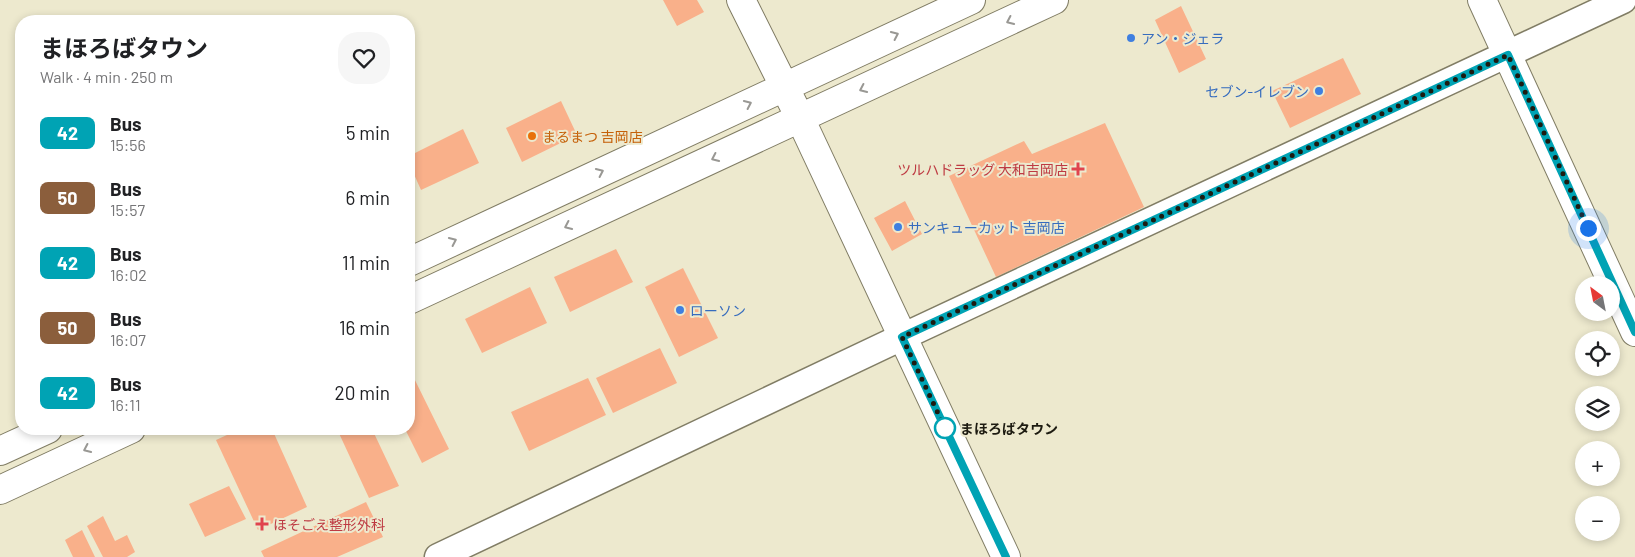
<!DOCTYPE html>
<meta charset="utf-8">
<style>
:root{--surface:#fff;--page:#f6f6f6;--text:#202124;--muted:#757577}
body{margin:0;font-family:Barlow,"Noto Sans JP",sans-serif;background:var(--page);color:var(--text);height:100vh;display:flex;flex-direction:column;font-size:19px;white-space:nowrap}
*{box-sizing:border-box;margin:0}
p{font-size:16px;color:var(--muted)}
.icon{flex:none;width:28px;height:28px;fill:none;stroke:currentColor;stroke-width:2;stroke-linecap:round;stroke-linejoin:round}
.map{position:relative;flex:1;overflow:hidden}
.side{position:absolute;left:15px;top:15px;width:400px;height:420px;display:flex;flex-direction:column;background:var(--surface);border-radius:20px;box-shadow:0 2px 8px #0003}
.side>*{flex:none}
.badge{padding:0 10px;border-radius:8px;font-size:18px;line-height:32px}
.needle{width:32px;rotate:328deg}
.tools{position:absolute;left:1575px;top:276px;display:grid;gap:10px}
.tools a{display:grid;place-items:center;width:45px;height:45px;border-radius:50%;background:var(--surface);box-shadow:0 2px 8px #0003;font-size:25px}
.you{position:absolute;width:25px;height:25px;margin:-12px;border:4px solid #fff;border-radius:50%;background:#1a73e8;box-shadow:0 0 0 8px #1a73e833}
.map>.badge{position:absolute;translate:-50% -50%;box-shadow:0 0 0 2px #fff}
.round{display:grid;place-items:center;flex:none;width:52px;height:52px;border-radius:20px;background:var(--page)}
.overview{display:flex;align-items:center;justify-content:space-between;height:85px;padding:0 25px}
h1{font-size:24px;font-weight:700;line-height:38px}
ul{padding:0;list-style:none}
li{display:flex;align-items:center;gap:15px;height:65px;padding:0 25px}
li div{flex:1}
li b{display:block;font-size:19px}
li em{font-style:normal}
li .badge{min-width:55px;font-weight:700;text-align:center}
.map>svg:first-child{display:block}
.building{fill:#f9b08a}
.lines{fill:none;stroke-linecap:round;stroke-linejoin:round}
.minor-casing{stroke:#817d65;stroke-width:29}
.tertiary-casing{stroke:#817d65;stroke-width:30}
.minor{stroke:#fff;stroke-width:26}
.tertiary{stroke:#fff;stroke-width:28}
.oneway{stroke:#999894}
.line-casing{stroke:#fff;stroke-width:11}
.line{stroke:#00a3b4;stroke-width:8}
.walk{stroke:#1d1b11;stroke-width:5;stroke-dasharray:0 9}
.shop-dot{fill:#3f7fe0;stroke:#ede9ce;stroke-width:2}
.food-dot{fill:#e8710a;stroke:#ede9ce;stroke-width:2}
.health-dot{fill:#e0444e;stroke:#ede9ce;stroke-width:2}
.stop-dot{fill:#fff;stroke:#00a3b4;stroke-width:2.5}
.labels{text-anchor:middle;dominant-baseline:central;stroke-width:4;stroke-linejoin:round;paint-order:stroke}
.shop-label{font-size:14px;fill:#366cbe;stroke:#ede9ce;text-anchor:start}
.food-label{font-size:14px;fill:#c56008;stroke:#ede9ce;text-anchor:start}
.health-label{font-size:14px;fill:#be3a42;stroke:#ede9ce;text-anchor:end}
.stop-label{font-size:14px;font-weight:bold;fill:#1d1b11;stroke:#ede9ce;text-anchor:start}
</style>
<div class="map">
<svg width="1635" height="557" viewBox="0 0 1635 557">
<rect width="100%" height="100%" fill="#ede9ce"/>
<path class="building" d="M663,0H697L704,12L677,26Z
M1181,6L1206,59L1179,73L1155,20Z
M1343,58L1361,94L1290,128L1272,91Z
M561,101L577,135L522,162L506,128Z
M1105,123L1144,207L996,277L949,176L1024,141L1032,154Z
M463,129L479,163L421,190L409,163V156Z
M905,201L922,234L892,251L874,218Z
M616,249L633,282L570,312L554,277Z
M683,268L718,338L679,357L645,287Z
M530,287L547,323L482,353L465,319Z
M660,348L677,383L613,413L596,378Z
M409,368L449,449L422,463L405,429H409Z
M588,378L606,415L529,451L511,412Z
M240,429H272L307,507L258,530L216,440Z
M337,429H372L399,486L369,498Z
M229,486L246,519L205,537L189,504Z
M366,502L383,537L337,557H264L261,551Z
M103,516L115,541L127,535L135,552L127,557H103L87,526Z
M82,530L95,557H73L65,540Z"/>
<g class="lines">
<defs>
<path id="minor" d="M438,557L902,337L1623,0"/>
<path id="tertiary" d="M741,0L800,118L1006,557
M1482,0L1635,332
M409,262L971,0
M409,300L1054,0
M0,451L48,429
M0,490L131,429"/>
</defs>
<use href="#minor" class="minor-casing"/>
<use href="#tertiary" class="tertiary-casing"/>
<use href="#minor" class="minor"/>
<use href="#tertiary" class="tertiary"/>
</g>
<defs><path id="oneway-chevron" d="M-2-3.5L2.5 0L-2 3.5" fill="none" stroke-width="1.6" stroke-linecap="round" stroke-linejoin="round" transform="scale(1.25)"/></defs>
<g class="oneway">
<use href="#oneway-chevron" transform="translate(1010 21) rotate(155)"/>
<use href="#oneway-chevron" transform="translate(895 35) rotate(-25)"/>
<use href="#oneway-chevron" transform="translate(863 89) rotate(155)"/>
<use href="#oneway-chevron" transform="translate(748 104) rotate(-25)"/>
<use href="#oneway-chevron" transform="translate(715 158) rotate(155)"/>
<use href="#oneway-chevron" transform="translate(600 172) rotate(-25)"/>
<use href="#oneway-chevron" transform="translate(568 226) rotate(155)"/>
<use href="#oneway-chevron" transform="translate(453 241) rotate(-25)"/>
<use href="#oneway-chevron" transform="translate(87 449) rotate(155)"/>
</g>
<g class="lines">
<defs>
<path id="line" d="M1006,557L902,337L1508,55L1635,332"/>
</defs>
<use href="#line" class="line-casing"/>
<use href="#line" class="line"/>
<path class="walk" d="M945,428L902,337L1508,55L1588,228"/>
</g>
<g class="shop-dot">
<circle cx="1131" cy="38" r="5"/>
<circle cx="1319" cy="91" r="5"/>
<circle cx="898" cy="227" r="5"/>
<circle cx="680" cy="310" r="5"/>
</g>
<circle class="food-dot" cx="532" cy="136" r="5"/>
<g class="health-dot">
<path d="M1075.5 161.5h5v5h5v5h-5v5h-5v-5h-5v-5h5z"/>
<path d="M259.5 516.5h5v5h5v5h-5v5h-5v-5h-5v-5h5z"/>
</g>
<circle class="stop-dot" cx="945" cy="428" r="10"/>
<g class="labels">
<g class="shop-label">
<text x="1141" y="38">アン・ジェラ</text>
<text x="1309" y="91" text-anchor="end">セブン-イレブン</text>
<text x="908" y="227">サンキューカット 吉岡店</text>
<text x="690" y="310">ローソン</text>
</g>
<g class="food-label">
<text x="542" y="136">まるまつ 吉岡店</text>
</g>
<g class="health-label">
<text x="1068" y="169">ツルハドラッグ 大和吉岡店</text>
<text x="273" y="524" text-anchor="start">ほそごえ整形外科</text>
</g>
<g class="stop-label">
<text x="960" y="428">まほろばタウン</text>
</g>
</g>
</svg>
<div class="tools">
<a><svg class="needle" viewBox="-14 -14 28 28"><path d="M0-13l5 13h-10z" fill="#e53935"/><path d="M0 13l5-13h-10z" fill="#757577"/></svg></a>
<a><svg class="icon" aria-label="locate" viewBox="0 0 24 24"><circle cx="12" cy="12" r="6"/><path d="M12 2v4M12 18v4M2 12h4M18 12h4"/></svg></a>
<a><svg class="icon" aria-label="layers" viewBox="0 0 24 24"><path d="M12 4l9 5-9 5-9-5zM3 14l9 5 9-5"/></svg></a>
<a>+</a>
<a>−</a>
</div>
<div class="you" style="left:1588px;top:228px"></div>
<section class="side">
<div class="overview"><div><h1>まほろばタウン</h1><p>Walk · 4 min · 250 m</p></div><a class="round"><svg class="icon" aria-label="heart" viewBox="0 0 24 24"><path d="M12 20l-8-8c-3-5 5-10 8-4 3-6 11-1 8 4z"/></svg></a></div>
<ul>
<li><span class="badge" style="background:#00a3b4;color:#fff">42</span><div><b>Bus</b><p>15:56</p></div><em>5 min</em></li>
<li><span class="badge" style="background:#8b5e3c;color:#fff">50</span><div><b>Bus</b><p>15:57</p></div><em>6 min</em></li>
<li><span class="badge" style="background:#00a3b4;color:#fff">42</span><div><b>Bus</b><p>16:02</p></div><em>11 min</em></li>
<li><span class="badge" style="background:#8b5e3c;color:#fff">50</span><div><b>Bus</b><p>16:07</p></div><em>16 min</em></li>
<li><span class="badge" style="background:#00a3b4;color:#fff">42</span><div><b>Bus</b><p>16:11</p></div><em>20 min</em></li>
</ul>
</section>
</div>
